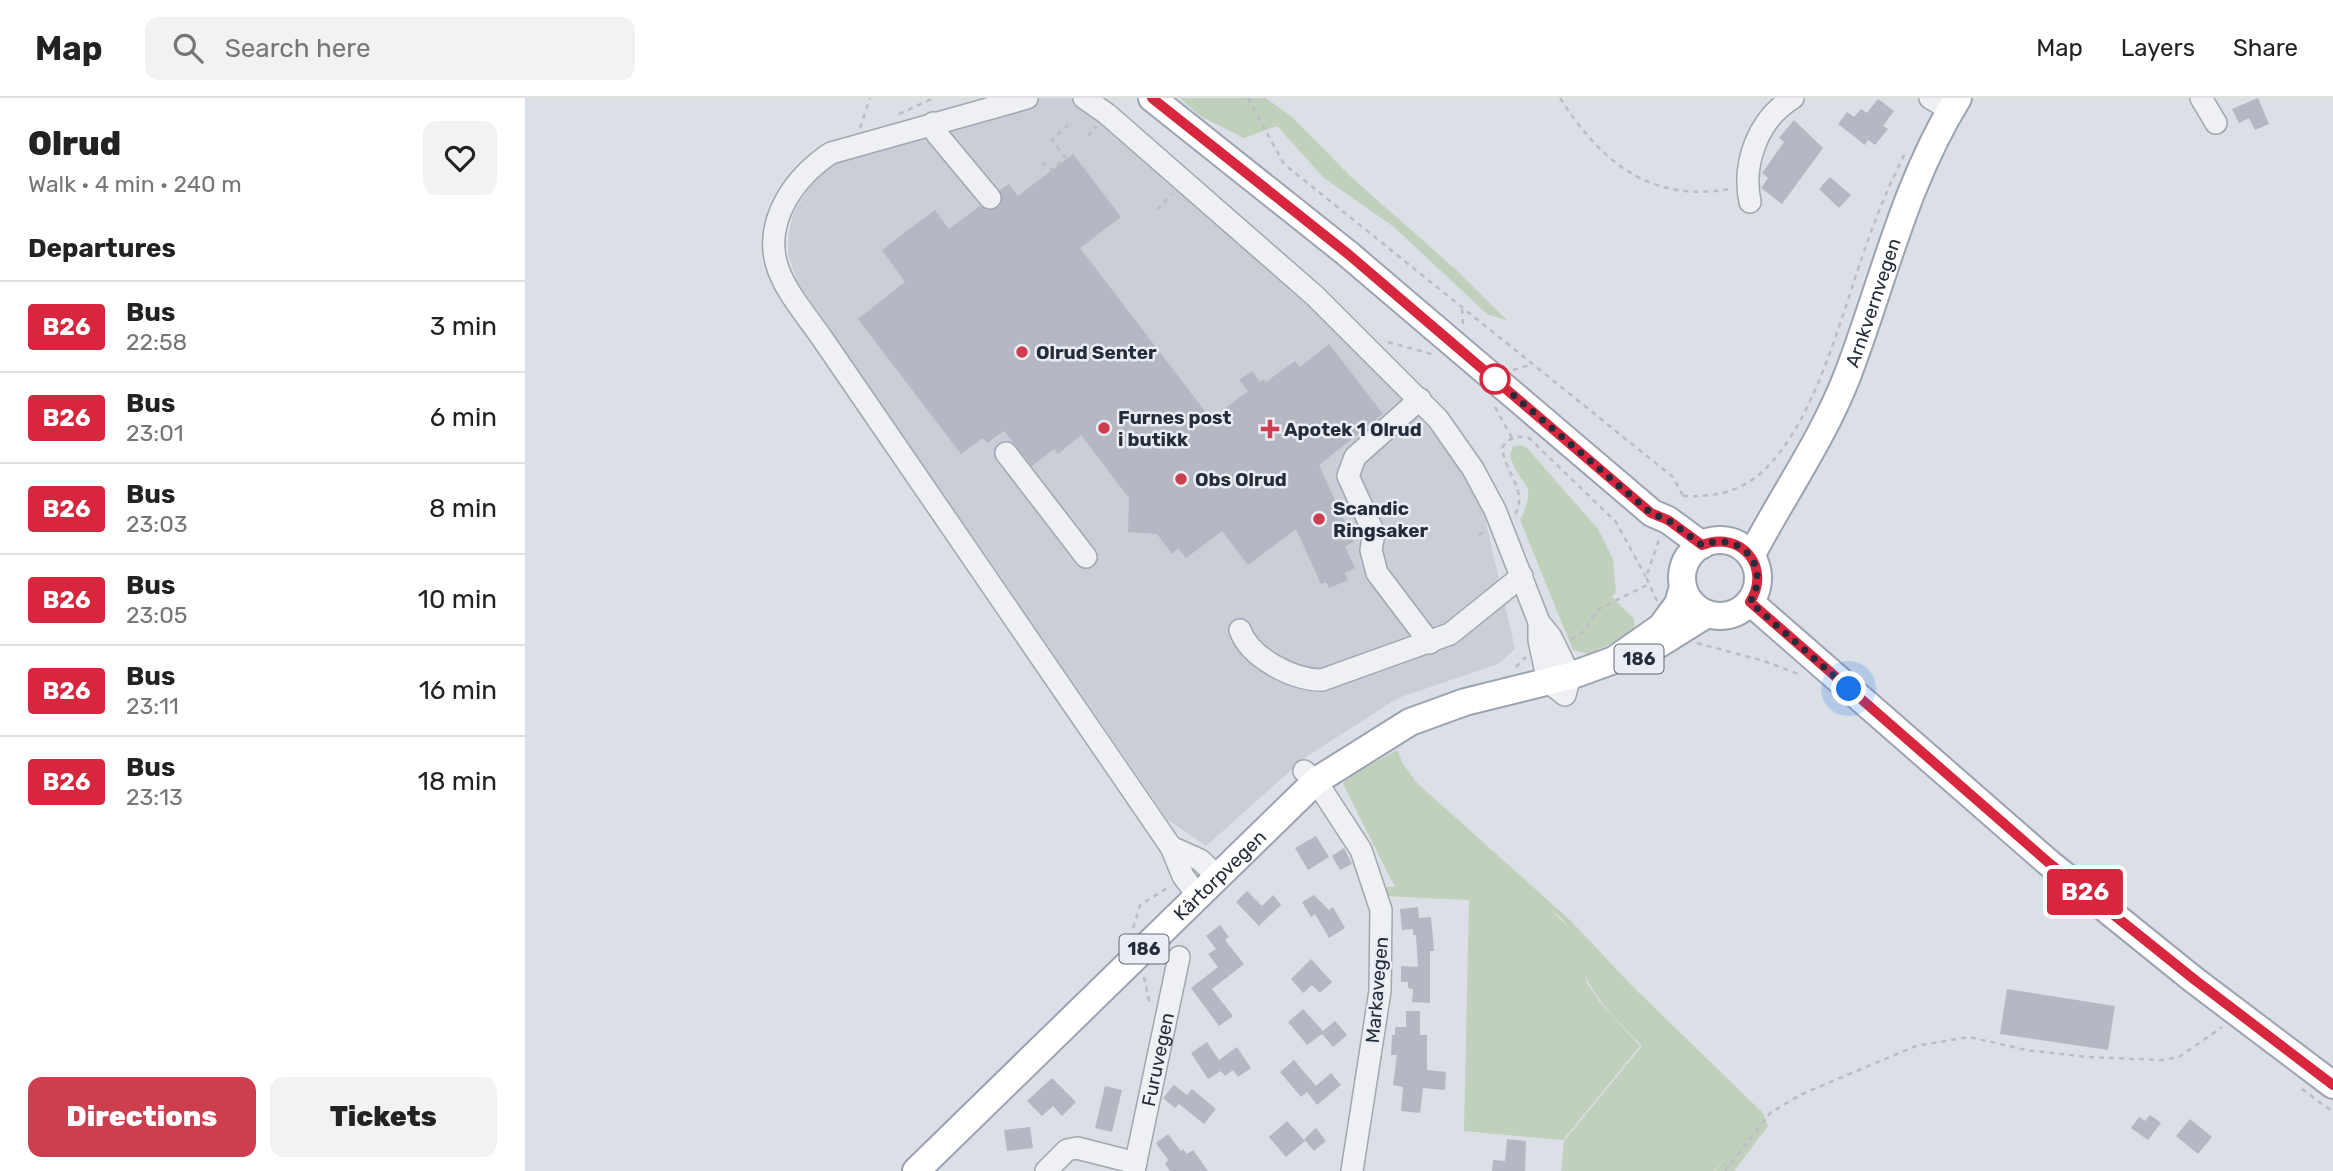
<!DOCTYPE html>
<meta charset="utf-8">
<style>
:root{--surface:#fff;--page:#f2f2f2;--text:#222;--muted:#767676;--line:#e0e0e0;--accent:#cd3e4f}
body{margin:0;font-family:Rubik,sans-serif;background:var(--page);color:var(--text);height:100vh;display:flex;flex-direction:column;font-size:26px;white-space:nowrap}
*{box-sizing:border-box;margin:0}
p{font-size:23px;color:var(--muted)}
.icon{flex:none;width:38px;height:38px;fill:none;stroke:currentColor;stroke-width:2;stroke-linecap:round;stroke-linejoin:round}
.map{position:relative;flex:1;overflow:hidden}
.panel{display:flex;flex-direction:column;background:var(--surface);width:525px}
.panel>*{flex:none}
.badge{padding:0 14px;border-radius:5px;font-size:24px;line-height:46px}
.you{position:absolute;width:35px;height:35px;margin:-18px;border:5px solid #fff;border-radius:50%;background:#1a73e8;box-shadow:0 0 0 10px #1a73e833}
.map>.badge{position:absolute;translate:-50% -50%;box-shadow:0 0 0 4px #fff}
h2{padding:0 28px;font-size:26px;line-height:63px}
.round{display:grid;place-items:center;flex:none;width:74px;height:74px;border-radius:14px;background:var(--page)}
.summary{display:flex;align-items:center;justify-content:space-between;height:119px;padding:0 28px}
h1{font-size:33px;font-weight:800;line-height:52px}
.primary-button{display:flex;gap:14px;margin-top:auto;padding:14px 28px}
.primary-button a{flex:1;height:80px;border-radius:14px;background:var(--accent);color:#fff;font-size:28px;font-weight:800;line-height:80px;text-align:center}
.primary-button a+a{background:var(--page);color:var(--text)}
ul{padding:0;list-style:none}
li{display:flex;align-items:center;gap:21px;height:91px;padding:0 28px;border-top:2px solid var(--line)}
li div{flex:1}
li b{display:block;font-size:26px}
li em{font-style:normal}
li .badge{min-width:77px;font-weight:700;text-align:center}
header{display:flex;align-items:center;gap:42px;box-sizing:border-box;height:98px;padding:0 35px;background:var(--surface);border-bottom:2px solid var(--line)}
header strong{font-size:33px}
nav{display:flex;gap:38px;margin-inline-start:auto;font-size:24px}
.search{width:490px;height:63px;background:var(--page);display:flex;align-items:center;gap:18px;box-sizing:border-box;padding:0 24px;border-radius:14px;color:var(--muted);font-size:26px}
main{display:flex;flex:1;min-height:0}
.map>svg:first-child{display:block}
.built{fill:#c9ced7}
.green{fill:#c1d0bc}
.building{fill:#b3b8c2}
.lines{fill:none;stroke-linecap:round;stroke-linejoin:round}
.minor-casing{stroke:#a1a6af;stroke-width:24}
.major-casing{stroke:#9ba3b1;stroke-width:30}
.path{stroke:#babdc4;stroke-width:2.5;stroke-dasharray:5 5;stroke-linecap:butt}
.minor{stroke:#eef0f4;stroke-width:21}
.major{stroke:#fff;stroke-width:26}
.line-casing{stroke:#fff;stroke-width:16}
.line{stroke:#d7263d;stroke-width:10}
.walk{stroke:#252d3b;stroke-width:7;stroke-dasharray:0 12.6}
.poi-dot{fill:#cd3e4f;stroke:#eaeef4;stroke-width:2.5}
.stop-dot{fill:#fff;stroke:#d7263d;stroke-width:3.5}
.labels{text-anchor:middle;dominant-baseline:central;stroke-width:5;stroke-linejoin:round;paint-order:stroke}
.shield{fill:#eaeef4;stroke:#606772;stroke-width:2}
.shield-label{font-size:18px;font-weight:bold;fill:#252d3b}
.street-label{font-size:19px;fill:#252d3b;stroke:#eaeef4}
.poi-label{font-size:19px;font-weight:bold;fill:#252d3b;stroke:#eaeef4;text-anchor:start}
</style>
<header>
<strong>Map</strong>
<div class="search"><svg class="icon" aria-label="search" viewBox="0 0 24 24"><circle cx="10" cy="10" r="6"/><path d="M15 15l6 6"/></svg>Search here</div>
<nav><a>Map</a><a>Layers</a><a>Share</a></nav>
</header>
<main>
<section class="panel">
<div class="summary"><div><h1>Olrud</h1><p>Walk · 4 min · 240 m</p></div><a class="round"><svg class="icon" aria-label="heart" viewBox="0 0 24 24"><path d="M12 20l-8-8c-3-5 5-10 8-4 3-6 11-1 8 4z"/></svg></a></div>
<h2>Departures</h2>
<ul>
<li><span class="badge" style="background:#d7263d;color:#fff">B26</span><div><b>Bus</b><p>22:58</p></div><em>3 min</em></li>
<li><span class="badge" style="background:#d7263d;color:#fff">B26</span><div><b>Bus</b><p>23:01</p></div><em>6 min</em></li>
<li><span class="badge" style="background:#d7263d;color:#fff">B26</span><div><b>Bus</b><p>23:03</p></div><em>8 min</em></li>
<li><span class="badge" style="background:#d7263d;color:#fff">B26</span><div><b>Bus</b><p>23:05</p></div><em>10 min</em></li>
<li><span class="badge" style="background:#d7263d;color:#fff">B26</span><div><b>Bus</b><p>23:11</p></div><em>16 min</em></li>
<li><span class="badge" style="background:#d7263d;color:#fff">B26</span><div><b>Bus</b><p>23:13</p></div><em>18 min</em></li>
</ul>
<div class="primary-button"><a>Directions</a><a>Tickets</a></div>
</section>
<div class="map">
<svg width="1808" height="1073" viewBox="0 0 1808 1073">
<rect width="100%" height="100%" fill="#dbdfe6"/>
<path class="built" d="M517,0H548L583,24L633,76L834,250L927,357L959,416L990,551L973,566L873,600L781,659L681,748L643,722L273,185L263,156L264,133L269,114L295,73L326,56L411,27Z"/>
<path class="green" d="M655,0H741L767,19L825,78L929,170L983,223L962,216L869,129L799,80L752,28L719,40L675,18Z
M995,347L1002,350L1073,431L1088,461L1091,494L1087,499L1109,521L1110,534L1064,556L1048,552L995,422C1015,381 994,391 985,357L988,349Z
M872,652L878,666L892,685L1047,824L1108,889L1238,1015L1243,1028L1209,1073H1190L1203,1058L1189,1073H1036L1039,1043L1117,948C1098,928 1077,909 1064,885C1046,851 1061,839 1025,811L1049,835L1062,885L1074,903L1115,948L1038,1042L939,1033L944,802L858,798L861,789H870L818,686L821,680Z"/>
<path class="building" d="M1733,0L1744,26L1730,32L1724,20L1714,25L1707,11Z
M1353,1L1369,13L1358,28L1363,31L1350,47L1343,42L1340,47L1313,26L1322,14L1329,19L1336,11L1342,15Z
M1269,22L1298,50L1257,106L1236,90L1243,80L1237,75L1259,44L1254,40Z
M548,56L596,119L555,150L686,321L723,293L714,282L727,273L735,284L739,281L741,284L770,263L775,269L804,246L858,316L794,367L829,444L820,448L830,470L820,475L823,482L804,490L801,484L796,486L771,431L723,467L697,433L661,460L653,450L647,456L632,436L603,434L604,400L556,337L533,356L529,351L507,368L479,333L462,345L458,340L436,356L333,221L380,184L357,152L379,135L410,112L424,131L455,108L461,112L473,110L477,104L475,92L484,86L493,98Z
M1305,79L1326,97L1314,110L1294,91Z
M791,738L804,759L783,772L770,750Z
M819,750L827,766L815,772L807,758Z
M722,793L737,808L748,797L756,807L734,828L711,804Z
M789,797L804,812L808,809L820,830L804,840L790,816L786,819L777,804Z
M893,809L894,820L906,819L909,853H905V905L887,904L888,891L883,890V884H876V868L893,869L891,837H888V831L877,832L875,811Z
M695,827L704,839L700,842L719,866L687,891L708,918L694,928L666,890L693,869L683,856L691,851L681,838Z
M786,861L807,884L795,895L787,887L778,895L766,881Z
M1482,891L1590,908L1583,952L1475,936Z
M778,911L798,933L810,923L822,937L808,949L797,936L782,947L763,924Z
M881,913H895V937H902V972L921,974L920,992L898,990L895,1015L876,1013L878,989L868,987L872,957H866L867,937H870V929H881Z
M682,944L694,962L712,949L726,970L713,979L708,972L700,978L696,973L683,981L666,955Z
M769,962L791,988L806,975L816,987L792,1007L782,994L776,999L755,974Z
M527,980L551,1004L537,1018L528,1008L517,1018L502,1003Z
M649,987L662,997L667,991L691,1011L679,1026L654,1006L650,1010L638,1000Z
M580,988L597,992L587,1034L570,1030Z
M1625,1017L1636,1025L1623,1042L1606,1030L1614,1019L1620,1023Z
M1665,1021L1687,1039L1673,1056L1651,1038Z
M762,1023L780,1043L761,1059L744,1039Z
M505,1029L508,1050L482,1053L479,1032Z
M791,1030L801,1043L789,1053L779,1041Z
M643,1036L656,1053L658,1051L662,1056L668,1052L683,1073H645L640,1066L643,1062L631,1045Z
M982,1041L1001,1043L1000,1073H967L968,1062L980,1063Z"/>
<g class="lines">
<defs>
<g id="minor">
<path d="M502,0L306,55C271,78 240,120 251,164C258,192 283,219 299,243L646,749L658,778L673,798"/>
<path d="M559,0L582,16L790,198L913,321L948,371L970,412L1014,524L1026,539L1045,578L1040,597L1023,584L1014,542V524"/>
<path d="M1405,0L1425,12"/>
<path d="M1676,0L1691,25"/>
<path d="M408,25L411,35L465,100"/>
<path d="M1225,104C1217,65 1233,21 1268,0"/>
<path d="M895,301L830,359L823,378L849,435L846,452L852,475L905,545"/>
<path d="M481,355L561,459"/>
<path d="M715,532C725,560 768,582 797,582L925,536L997,478"/>
<path d="M779,673L791,683L836,752L856,812L855,893L827,1073"/>
<path d="M646,749L675,762L693,779"/>
<path d="M521,1073L542,1052L552,1050L611,1065"/>
<path id="s1" d="M609,1073L654,859"/>
</g>
<g id="major">
<path d="M627,0L823,156L1127,415L1143,422L1177,447"/>
<circle cx="1195" cy="480" r="38"/>
<path id="s2" d="M1226,458C1258,397 1298,341 1323,276C1358,184 1380,85 1433,0"/>
<path d="M1225,504L1524,765L1669,882L1808,987"/>
<path d="M1134,546L1182,516"/>
<path id="s3" d="M391,1073L791,683L885,624L940,604L1045,578L1089,562L1136,529L1153,506L1158,489"/>
</g>
</defs>
<use href="#minor" class="minor-casing"/>
<use href="#major" class="major-casing"/>
<path class="path" d="M723,0L759,66L1148,379L1158,398
M1035,0C1076,64 1125,105 1205,91
M374,16L409,0
M335,30L345,0
M563,38L571,28
M517,64L527,72L540,59L527,42L543,27
M632,112L647,96
M937,211L938,226
M863,244L910,257
M988,272L1005,267
M970,309L987,340
M1158,398C1187,399 1214,395 1237,374C1290,326 1317,215 1341,148C1352,116 1365,85 1380,55
M990,416C1004,395 979,372 977,350C984,339 992,337 1004,340L1091,424L1121,479
M954,437L960,433
M1132,503L1121,479L1134,442
M1046,541L1058,534L1074,511L1124,486
M1172,545L1239,563L1276,577
M991,569L1001,559
M608,830L615,807L644,789
M619,879L625,907
M1777,991L1808,1014
M1200,1073L1245,1015L1277,996L1391,948L1444,939L1501,952L1563,959L1636,962L1654,959L1697,929"/>
<use href="#minor" class="minor"/>
<use href="#major" class="major"/>
</g>
<g class="lines">
<defs>
<path id="line" d="M627,0L823,156L1126,415L1143,422L1177,447C1216,432 1247,469 1225,504L1524,765L1670,882L1808,987"/>
</defs>
<use href="#line" class="line-casing"/>
<use href="#line" class="line"/>
<path class="walk" d="M970,281L965,277L1126,415L1143,422L1177,447C1216,432 1247,469 1225,504L1324,591"/>
</g>
<g class="poi-dot">
<circle cx="497" cy="254" r="7"/>
<circle cx="579" cy="330" r="7"/>
<path d="M741.5 320.5h7v7h7v7h-7v7h-7v-7h-7v-7h7z"/>
<circle cx="656" cy="381" r="7"/>
<circle cx="794" cy="421" r="7"/>
</g>
<circle class="stop-dot" cx="970" cy="281" r="14"/>
<g class="labels">
<g class="shield">
<rect x="1089.5" y="546.5" width="49" height="29" rx="5"/>
<rect x="594.5" y="836.5" width="49" height="29" rx="5"/>
</g>
<g class="shield-label">
<text x="1114" y="561">186</text>
<text x="619" y="851">186</text>
</g>
<g class="street-label">
<text stroke="none"><textPath href="#s2" startOffset="282">Arnkvernvegen</textPath></text>
<text stroke="none"><textPath href="#s3" startOffset="424">Kårtorpvegen</textPath></text>
<text transform="translate(852 892) rotate(-85)">Markavegen</text>
<text stroke="none"><textPath href="#s1" startOffset="114">Furuvegen</textPath></text>
</g>
<g class="poi-label">
<text x="511" y="254">Olrud Senter</text>
<text x="593" y="319">Furnes post<tspan x="593" dy="22">i butikk</tspan></text>
<text x="759" y="331">Apotek 1 Olrud</text>
<text x="670" y="381">Obs Olrud</text>
<text x="808" y="410">Scandic<tspan x="808" dy="22">Ringsaker</tspan></text>
</g>
</g>
</svg>
<div class="you" style="left:1324px;top:591px"></div>
<b class="badge" style="left:1560px;top:794px;background:#d7263d;color:#fff">B26</b>
</div>
</main>
